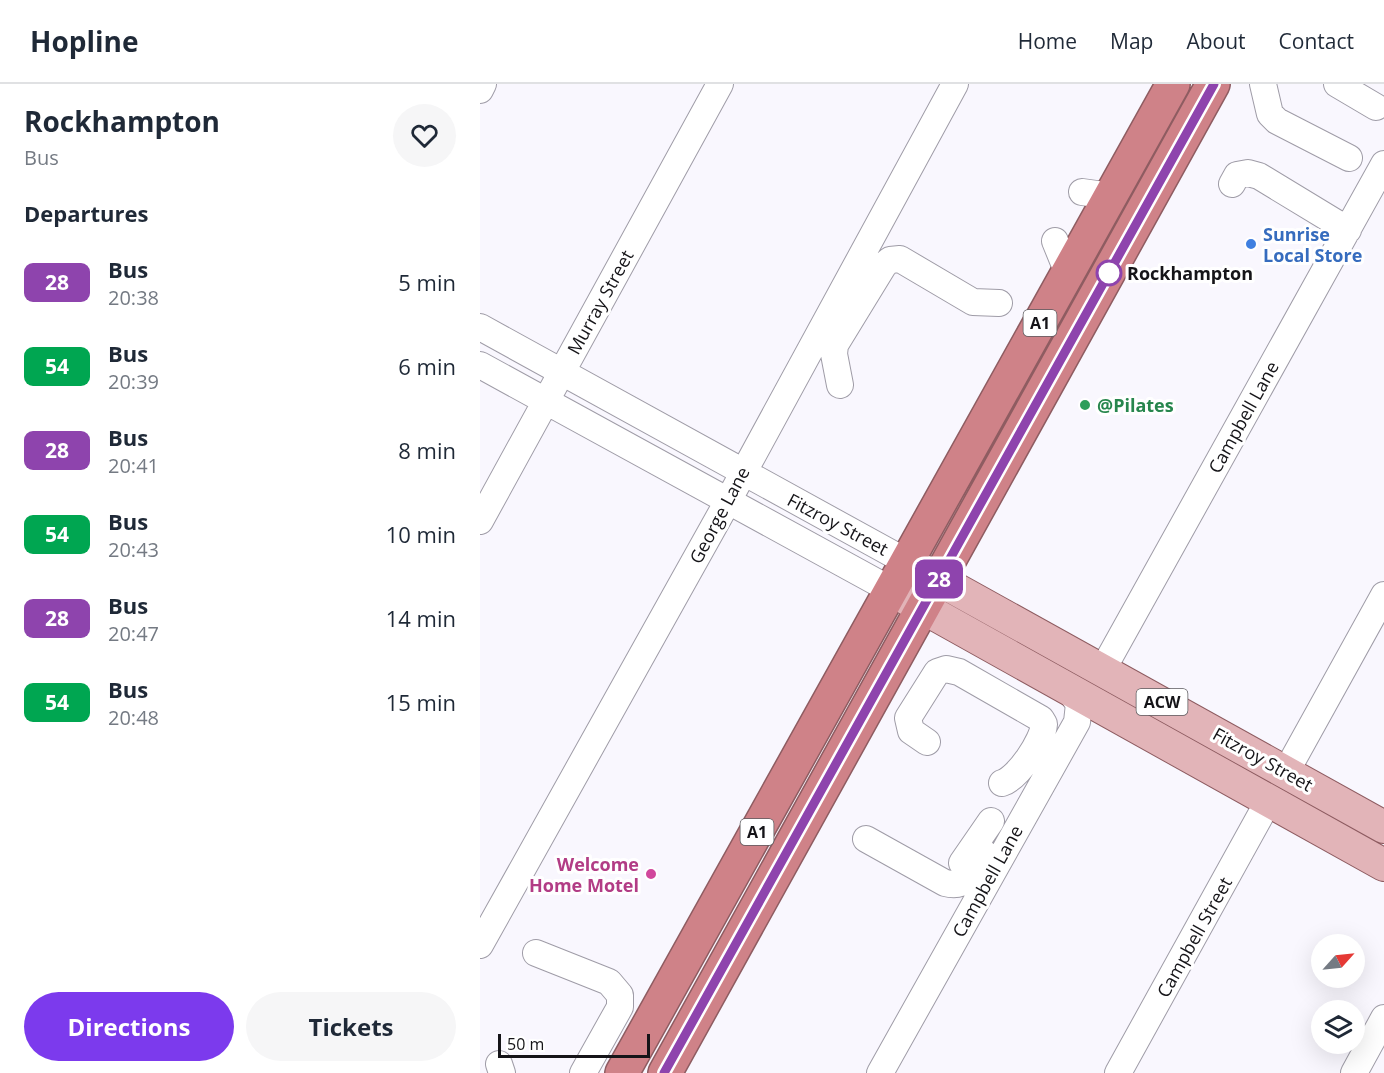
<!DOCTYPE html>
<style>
:root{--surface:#fff;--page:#f6f6f7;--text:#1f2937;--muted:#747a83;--line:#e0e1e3;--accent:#7c3aed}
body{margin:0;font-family:"Open Sans",sans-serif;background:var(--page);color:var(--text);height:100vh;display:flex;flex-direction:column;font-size:22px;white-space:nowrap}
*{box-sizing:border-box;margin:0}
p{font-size:20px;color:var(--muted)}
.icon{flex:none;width:33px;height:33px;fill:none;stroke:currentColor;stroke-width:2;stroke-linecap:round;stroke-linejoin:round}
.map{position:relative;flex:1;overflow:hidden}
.panel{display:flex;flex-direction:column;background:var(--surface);width:480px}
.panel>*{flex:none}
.badge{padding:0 12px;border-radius:9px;font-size:21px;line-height:39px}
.needle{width:39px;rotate:63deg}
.tools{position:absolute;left:831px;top:850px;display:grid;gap:12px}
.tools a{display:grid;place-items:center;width:54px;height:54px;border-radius:50%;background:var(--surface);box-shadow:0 6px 24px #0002;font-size:30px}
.scale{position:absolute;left:18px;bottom:15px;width:152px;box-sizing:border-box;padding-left:6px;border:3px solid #151418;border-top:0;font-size:16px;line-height:21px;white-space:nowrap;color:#151418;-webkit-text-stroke:4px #fff;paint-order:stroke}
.map>.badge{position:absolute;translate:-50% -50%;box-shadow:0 0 0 3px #fff}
h2{padding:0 24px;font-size:22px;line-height:54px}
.round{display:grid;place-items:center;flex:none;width:63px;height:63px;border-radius:32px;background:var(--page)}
.summary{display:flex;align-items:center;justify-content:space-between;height:102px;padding:0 24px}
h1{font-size:28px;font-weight:700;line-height:45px}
.cta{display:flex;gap:12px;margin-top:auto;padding:12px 24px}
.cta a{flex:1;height:69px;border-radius:36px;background:var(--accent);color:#fff;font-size:24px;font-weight:700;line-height:69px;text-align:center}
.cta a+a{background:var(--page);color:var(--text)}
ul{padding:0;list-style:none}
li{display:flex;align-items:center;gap:18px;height:84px;padding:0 24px}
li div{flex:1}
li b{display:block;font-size:22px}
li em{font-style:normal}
li .badge{min-width:66px;font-weight:700;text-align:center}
header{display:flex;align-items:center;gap:36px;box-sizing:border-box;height:84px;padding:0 30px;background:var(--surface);border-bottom:2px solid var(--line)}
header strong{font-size:28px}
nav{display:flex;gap:33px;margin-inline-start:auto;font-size:21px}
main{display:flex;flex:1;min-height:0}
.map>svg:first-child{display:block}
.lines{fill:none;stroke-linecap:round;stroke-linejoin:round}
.minor-casing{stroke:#9f9ca7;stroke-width:28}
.major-casing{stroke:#8e5c61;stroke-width:34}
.highway-casing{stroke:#8e5c61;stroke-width:36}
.minor{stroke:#fff;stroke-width:26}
.major{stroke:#e2b4b8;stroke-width:32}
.highway{stroke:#cf8288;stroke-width:33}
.line-casing{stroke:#fff;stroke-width:14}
.line{stroke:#8e44ad;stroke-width:9}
.shop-dot{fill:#3f7fe0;stroke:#fff;stroke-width:2}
.stop-dot{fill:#fff;stroke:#8e44ad;stroke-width:3}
.leisure-dot{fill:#2e9e5b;stroke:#fff;stroke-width:2}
.hotel-dot{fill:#d1479c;stroke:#fff;stroke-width:2}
.labels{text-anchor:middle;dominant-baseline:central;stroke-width:6;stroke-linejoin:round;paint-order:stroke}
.shield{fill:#fff;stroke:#5b5a5d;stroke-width:1.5}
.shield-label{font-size:16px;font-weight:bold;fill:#151418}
.shop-label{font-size:18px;font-weight:bold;fill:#366cbe;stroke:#fff;text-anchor:start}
.stop-label{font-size:18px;font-weight:bold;fill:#151418;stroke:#fff;text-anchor:start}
.street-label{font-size:18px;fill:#151418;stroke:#fff}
.leisure-label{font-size:18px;font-weight:bold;fill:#27864d;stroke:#fff;text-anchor:start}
.hotel-label{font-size:18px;font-weight:bold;fill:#b23c85;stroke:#fff;text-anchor:end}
</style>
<header>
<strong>Hopline</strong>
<nav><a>Home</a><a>Map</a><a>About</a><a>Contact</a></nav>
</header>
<main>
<section class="panel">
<div class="summary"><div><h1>Rockhampton</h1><p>Bus</p></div><a class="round"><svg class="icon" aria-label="heart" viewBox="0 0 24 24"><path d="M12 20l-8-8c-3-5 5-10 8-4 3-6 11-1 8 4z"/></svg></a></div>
<h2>Departures</h2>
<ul>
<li><span class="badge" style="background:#8e44ad;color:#fff">28</span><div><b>Bus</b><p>20:38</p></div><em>5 min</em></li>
<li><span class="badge" style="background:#00a651;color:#fff">54</span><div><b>Bus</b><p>20:39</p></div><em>6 min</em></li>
<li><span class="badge" style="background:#8e44ad;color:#fff">28</span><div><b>Bus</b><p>20:41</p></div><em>8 min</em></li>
<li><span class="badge" style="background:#00a651;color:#fff">54</span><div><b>Bus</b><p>20:43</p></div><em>10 min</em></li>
<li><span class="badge" style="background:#8e44ad;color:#fff">28</span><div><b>Bus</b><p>20:47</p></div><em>14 min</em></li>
<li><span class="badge" style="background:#00a651;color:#fff">54</span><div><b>Bus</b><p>20:48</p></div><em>15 min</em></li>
</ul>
<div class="cta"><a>Directions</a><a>Tickets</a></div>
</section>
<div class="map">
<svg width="904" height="989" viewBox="0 0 904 989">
<rect width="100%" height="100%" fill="#f9f7fe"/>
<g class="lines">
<defs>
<path id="minor" d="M783,0L790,30L797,37L869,74
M857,0L896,23
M0,6L3,0
M752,100L757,91L768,89L779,92L868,146
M602,108L631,112
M575,157L588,189
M0,243L427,478
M0,281L411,506
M360,301L354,270L355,261L404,181L410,176L420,175L493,218L519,219
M0,437L240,0
M623,585L904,80
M447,658L431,647L428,634L457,588L466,585L479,588L561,635L564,640C563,657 538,694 522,699
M806,688L904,511
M386,755L465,799C490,805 492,787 503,768
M482,779L511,737
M0,861L248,417L475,0
M56,869L129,898L140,911V923L103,989
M19,980L22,989
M400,989L597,638L599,620L589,606
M638,989L789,716
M874,989L904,934"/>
<path id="major" d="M427,478L904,743
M411,506L904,781"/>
<path id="highway" d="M142,989L693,0
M185,989L733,0"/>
</defs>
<use href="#minor" class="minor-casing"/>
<use href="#major" class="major-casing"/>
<use href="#highway" class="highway-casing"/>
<use href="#minor" class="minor"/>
<use href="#major" class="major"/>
<use href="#highway" class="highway"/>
</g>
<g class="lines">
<defs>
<path id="line" d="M184,989L734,0"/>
</defs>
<use href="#line" class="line-casing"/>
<use href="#line" class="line"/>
</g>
<circle class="shop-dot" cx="771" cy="160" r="6"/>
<circle class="stop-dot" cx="629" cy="189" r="12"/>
<circle class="leisure-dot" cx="605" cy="321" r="6"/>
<circle class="hotel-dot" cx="171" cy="790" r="6"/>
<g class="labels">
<g class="shield">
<rect x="543.5" y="226" width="33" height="26" rx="4.5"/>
<rect x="656.5" y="605" width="51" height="26" rx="4.5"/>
<rect x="260.5" y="735" width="33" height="26" rx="4.5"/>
</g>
<g class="shield-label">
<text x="560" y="239">A1</text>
<text x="682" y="618">ACW</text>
<text x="277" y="748">A1</text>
</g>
<g class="shop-label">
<text x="783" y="150">Sunrise<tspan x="783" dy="21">Local Store</tspan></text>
</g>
<g class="stop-label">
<text x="647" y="189">Rockhampton</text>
</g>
<g class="street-label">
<text transform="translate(120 218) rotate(-61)">Murray Street</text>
<text transform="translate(763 333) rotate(-61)">Campbell Lane</text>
<text transform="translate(239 431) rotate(-62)">George Lane</text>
<text transform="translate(358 440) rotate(28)">Fitzroy Street</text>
<text transform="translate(783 675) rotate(29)">Fitzroy Street</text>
<text transform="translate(507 797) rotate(-61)">Campbell Lane</text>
<text transform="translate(714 853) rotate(-61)">Campbell Street</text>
</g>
<g class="leisure-label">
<text x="617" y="321">@Pilates</text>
</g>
<g class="hotel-label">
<text x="159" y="780">Welcome<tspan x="159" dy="21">Home Motel</tspan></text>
</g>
</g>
</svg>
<div class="tools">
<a><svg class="needle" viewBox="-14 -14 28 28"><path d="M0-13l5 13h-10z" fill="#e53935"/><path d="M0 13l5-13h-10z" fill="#747a83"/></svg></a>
<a><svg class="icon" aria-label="layers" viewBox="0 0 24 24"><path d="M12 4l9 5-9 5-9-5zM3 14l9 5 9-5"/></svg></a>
</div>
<div class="scale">50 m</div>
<b class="badge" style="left:459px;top:495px;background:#8e44ad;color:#fff">28</b>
</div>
</main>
